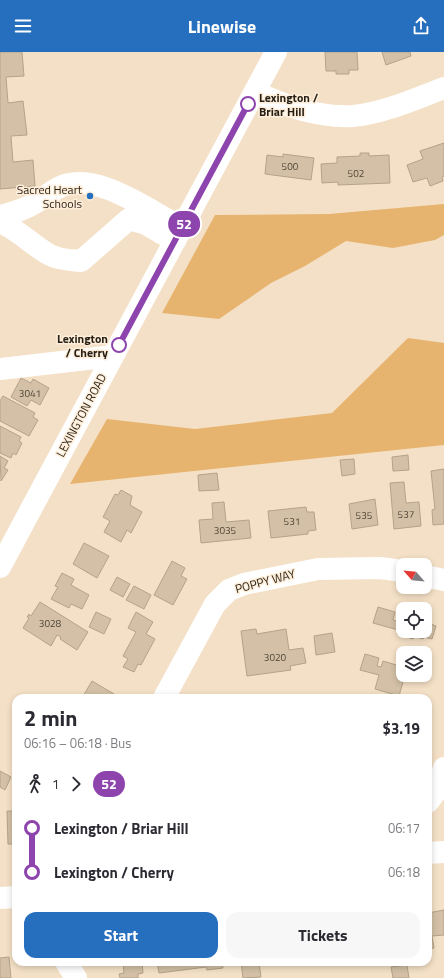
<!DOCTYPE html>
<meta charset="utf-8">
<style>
:root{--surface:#fff;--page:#f7f7f7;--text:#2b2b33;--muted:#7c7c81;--accent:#266ebe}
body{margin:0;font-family:"Titillium Web",sans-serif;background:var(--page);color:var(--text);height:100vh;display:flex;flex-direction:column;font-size:15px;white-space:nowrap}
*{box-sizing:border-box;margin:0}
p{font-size:13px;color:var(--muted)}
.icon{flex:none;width:22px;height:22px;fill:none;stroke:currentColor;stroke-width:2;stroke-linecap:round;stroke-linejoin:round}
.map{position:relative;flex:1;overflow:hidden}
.details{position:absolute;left:12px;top:642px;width:420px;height:272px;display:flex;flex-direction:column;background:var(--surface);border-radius:12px;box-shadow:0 2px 6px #0003}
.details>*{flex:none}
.badge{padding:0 8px;border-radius:13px;font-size:14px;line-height:26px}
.needle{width:26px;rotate:297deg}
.tools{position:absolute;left:396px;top:506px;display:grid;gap:8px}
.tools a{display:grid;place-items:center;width:36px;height:36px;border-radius:8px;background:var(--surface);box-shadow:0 2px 6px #0003;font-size:20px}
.map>.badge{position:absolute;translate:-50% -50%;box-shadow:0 0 0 2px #fff}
.legs{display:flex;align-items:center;gap:6px;height:44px;padding:0 12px;font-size:13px}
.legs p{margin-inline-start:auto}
.overview{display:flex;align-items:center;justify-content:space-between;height:68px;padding:0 12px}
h1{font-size:22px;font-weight:700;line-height:30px}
.button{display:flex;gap:8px;margin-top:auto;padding:8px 12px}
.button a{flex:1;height:46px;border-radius:12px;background:var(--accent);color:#fff;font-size:16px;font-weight:700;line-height:46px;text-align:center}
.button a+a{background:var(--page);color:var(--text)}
ul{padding:0 12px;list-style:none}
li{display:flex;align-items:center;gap:14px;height:44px;font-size:15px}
li i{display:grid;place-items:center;width:6px;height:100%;margin:0 5px;background:currentColor}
li i::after{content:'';width:10px;height:10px;margin:-5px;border:3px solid;border-radius:50%;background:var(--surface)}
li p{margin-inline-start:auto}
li:first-child i{background:linear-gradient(#0000 50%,currentColor 0)}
li:last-child i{background:linear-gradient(currentColor 50%,#0000 0)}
header{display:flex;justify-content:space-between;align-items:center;height:52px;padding:0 12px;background:var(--accent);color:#fff;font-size:18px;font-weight:700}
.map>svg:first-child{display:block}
.green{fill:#e7b46f}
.building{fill:#d3c0a6;stroke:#b5a289}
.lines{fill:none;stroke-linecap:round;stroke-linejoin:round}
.minor{stroke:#fff;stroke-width:22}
.major{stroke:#fff;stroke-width:22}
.line-1-casing{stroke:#fff;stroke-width:9}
.line-1{stroke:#8e44ad;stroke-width:6}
.stop-1-dot{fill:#fff;stroke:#8e44ad;stroke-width:2}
.poi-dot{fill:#266ebe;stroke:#feeed9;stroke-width:1.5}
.labels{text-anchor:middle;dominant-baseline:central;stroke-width:3;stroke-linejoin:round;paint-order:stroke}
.number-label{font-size:10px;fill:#504638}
.stop-label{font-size:12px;font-weight:bold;fill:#251e14;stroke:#feeed9;text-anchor:start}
.poi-label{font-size:12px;fill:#251e14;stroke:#feeed9;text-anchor:end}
.street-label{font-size:12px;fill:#251e14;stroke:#feeed9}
</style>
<header><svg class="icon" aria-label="menu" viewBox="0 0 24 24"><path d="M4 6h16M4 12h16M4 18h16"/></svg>Linewise<svg class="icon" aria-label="share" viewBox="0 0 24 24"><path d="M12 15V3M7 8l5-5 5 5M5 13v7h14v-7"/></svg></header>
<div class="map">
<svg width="444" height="926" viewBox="0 0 444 926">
<rect width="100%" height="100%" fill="#f4e0c6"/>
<path class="green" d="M444,152V183L435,188L393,196L346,189L305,214L271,231L219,267L162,261L215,163L329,162Z
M408,286L444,291V393L70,432L107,367L195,377L332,361Z"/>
<path class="building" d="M0,0H22L24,24L6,25L8,51L23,49L27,83L11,84L13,110L33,108L35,134L0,137Z
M325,0H357L358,18H349V22H336V19H326Z
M382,0H410L411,4L386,13Z
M444,91V124L442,125L443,129L430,134L427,126L413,130L407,113L423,107L420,99Z
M360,101H369V104L389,103L390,131L338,133V130L322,131L321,112L337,111V105L360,104Z
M283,102L314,106L311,128L265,122L267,103L283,105Z
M21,326L31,331L33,327L49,336L40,353L31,348L27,354L11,345Z
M3,344L35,361L33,365L38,368L29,384L0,369V349Z
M0,374L21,385L19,389L22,391L16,403L13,401L11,406L0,401Z
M408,403L409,418L393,419L392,405Z
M0,404L8,409L4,416L8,418L1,429Z
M354,407L355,422L342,424L340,408Z
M444,417V472L433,473L432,458L435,457L431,419Z
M217,421L219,438L199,439L198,423Z
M404,430L406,451L419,450L421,474L394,477L390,431Z
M121,438L132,444L130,453L142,460L131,481L127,478L121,490L104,480L110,469L103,465L115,442L118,443Z
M375,447L378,473L352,477L349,452Z
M224,450L226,470L249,468L251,486L201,491L199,468L213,467L212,451Z
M306,455L307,460H314L316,478L308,479V482L271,486L268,459Z
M84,491L109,504L97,526L73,512Z
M172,509L185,516L181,524L187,527L173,553L154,543Z
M62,521L74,527L71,533L89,543L82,557L71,552L69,556L51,547L58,535L55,534Z
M117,525L130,532L123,545L110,538Z
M134,534L151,543L144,557L126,548Z
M40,550L88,580L77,598L60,587L61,585L57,583L51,594L23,576L29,566L27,565L29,562L31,564Z
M378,555L395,560L393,568L400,570L403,561V579H425V568L429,569L428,571L436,574L432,587L424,585L423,587L414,584L413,587L397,582L398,578L373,571Z
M96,560L111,567L104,582L89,575Z
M136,560L153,570L146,582L155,587L141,613L138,612L134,620L123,615L128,607L123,604L136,580L128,576Z
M256,577L257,582L286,577L289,598L303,596L306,611L290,614L291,618L247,624L241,579Z
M332,581L335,600L316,603L314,584Z
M365,602L379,606L377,614L381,615L383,609L403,615V623H405L399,644L375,637L379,623L360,618Z
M92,629L114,642L112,646H82Z
M0,719L11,725L5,738L0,735Z
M7,759H16V792H8Z
M444,858V883L432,884L434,896L428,897V861Z
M9,905L11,926H0V906Z
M123,910H142L143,921L138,922V926H120L119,922L124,921Z
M157,910H222L223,916L207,918L206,915L159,921Z
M241,910H259L261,925L243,926Z
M407,913L409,926H393L391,915Z"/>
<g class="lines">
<path class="minor" d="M255,40C286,54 318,66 353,64C384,61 415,47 444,36
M0,164C12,161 24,158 35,151C43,147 50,140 58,136C92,118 142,154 172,170
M0,170C20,179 32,193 50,203C59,208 71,208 81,209L129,167L146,172L175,189
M0,317L113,304
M425,524L444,528
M164,646L215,552L229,538L244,532L318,517L380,516L403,519
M428,750L437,738L444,716
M428,801L444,800
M0,846L16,845
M66,910L76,926"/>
<path class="major" d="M0,515L276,0"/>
</g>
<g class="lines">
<defs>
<path id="line-1" d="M119,293L248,52"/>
</defs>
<use href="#line-1" class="line-1-casing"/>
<use href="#line-1" class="line-1"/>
</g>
<g class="stop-1-dot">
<circle cx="248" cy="52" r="7"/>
<circle cx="119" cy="293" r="7"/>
</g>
<circle class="poi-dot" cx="90" cy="144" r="4"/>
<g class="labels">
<g class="number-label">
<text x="290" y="114">500</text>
<text x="356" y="121">502</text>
<text x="30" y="341">3041</text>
<text x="406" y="462">537</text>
<text x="364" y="463">535</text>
<text x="292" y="469">531</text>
<text x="225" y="478">3035</text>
<text x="50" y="571">3028</text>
<text x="275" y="605">3020</text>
</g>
<g class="stop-label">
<text x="259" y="45">Lexington /<tspan x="259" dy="14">Briar Hill</tspan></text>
<text x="108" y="286" text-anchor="end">Lexington<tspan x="108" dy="14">/ Cherry</tspan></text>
</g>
<g class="poi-label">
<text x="82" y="137">Sacred Heart<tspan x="82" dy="14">Schools</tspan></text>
</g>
<g class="street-label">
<text transform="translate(81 363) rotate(-62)">LEXINGTON ROAD</text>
<text transform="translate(265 529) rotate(-15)">POPPY WAY</text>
</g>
</g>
</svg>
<div class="tools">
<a><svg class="needle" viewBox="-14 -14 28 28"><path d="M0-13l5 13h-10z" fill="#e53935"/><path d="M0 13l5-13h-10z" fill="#7c7c81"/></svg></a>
<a><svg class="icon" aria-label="locate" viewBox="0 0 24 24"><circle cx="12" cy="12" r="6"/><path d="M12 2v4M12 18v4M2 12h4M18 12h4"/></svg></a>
<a><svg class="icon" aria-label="layers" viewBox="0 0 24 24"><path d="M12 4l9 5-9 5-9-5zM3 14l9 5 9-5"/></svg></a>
</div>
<b class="badge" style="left:184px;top:172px;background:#8e44ad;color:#fff">52</b>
<section class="details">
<div class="overview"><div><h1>2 min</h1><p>06:16 – 06:18 · Bus</p></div><b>$3.19</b></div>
<div class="legs"><svg class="icon" aria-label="walk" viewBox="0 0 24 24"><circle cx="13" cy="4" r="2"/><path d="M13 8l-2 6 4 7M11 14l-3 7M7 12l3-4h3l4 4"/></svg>1<svg class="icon" aria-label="forward" viewBox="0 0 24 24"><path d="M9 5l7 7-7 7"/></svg><b class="badge" style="background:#8e44ad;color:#fff">52</b></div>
<ul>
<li><i style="color:#8e44ad"></i><b>Lexington / Briar Hill</b><p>06:17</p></li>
<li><i style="color:#8e44ad"></i><b>Lexington / Cherry</b><p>06:18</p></li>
</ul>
<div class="button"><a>Start</a><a>Tickets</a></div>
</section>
</div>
